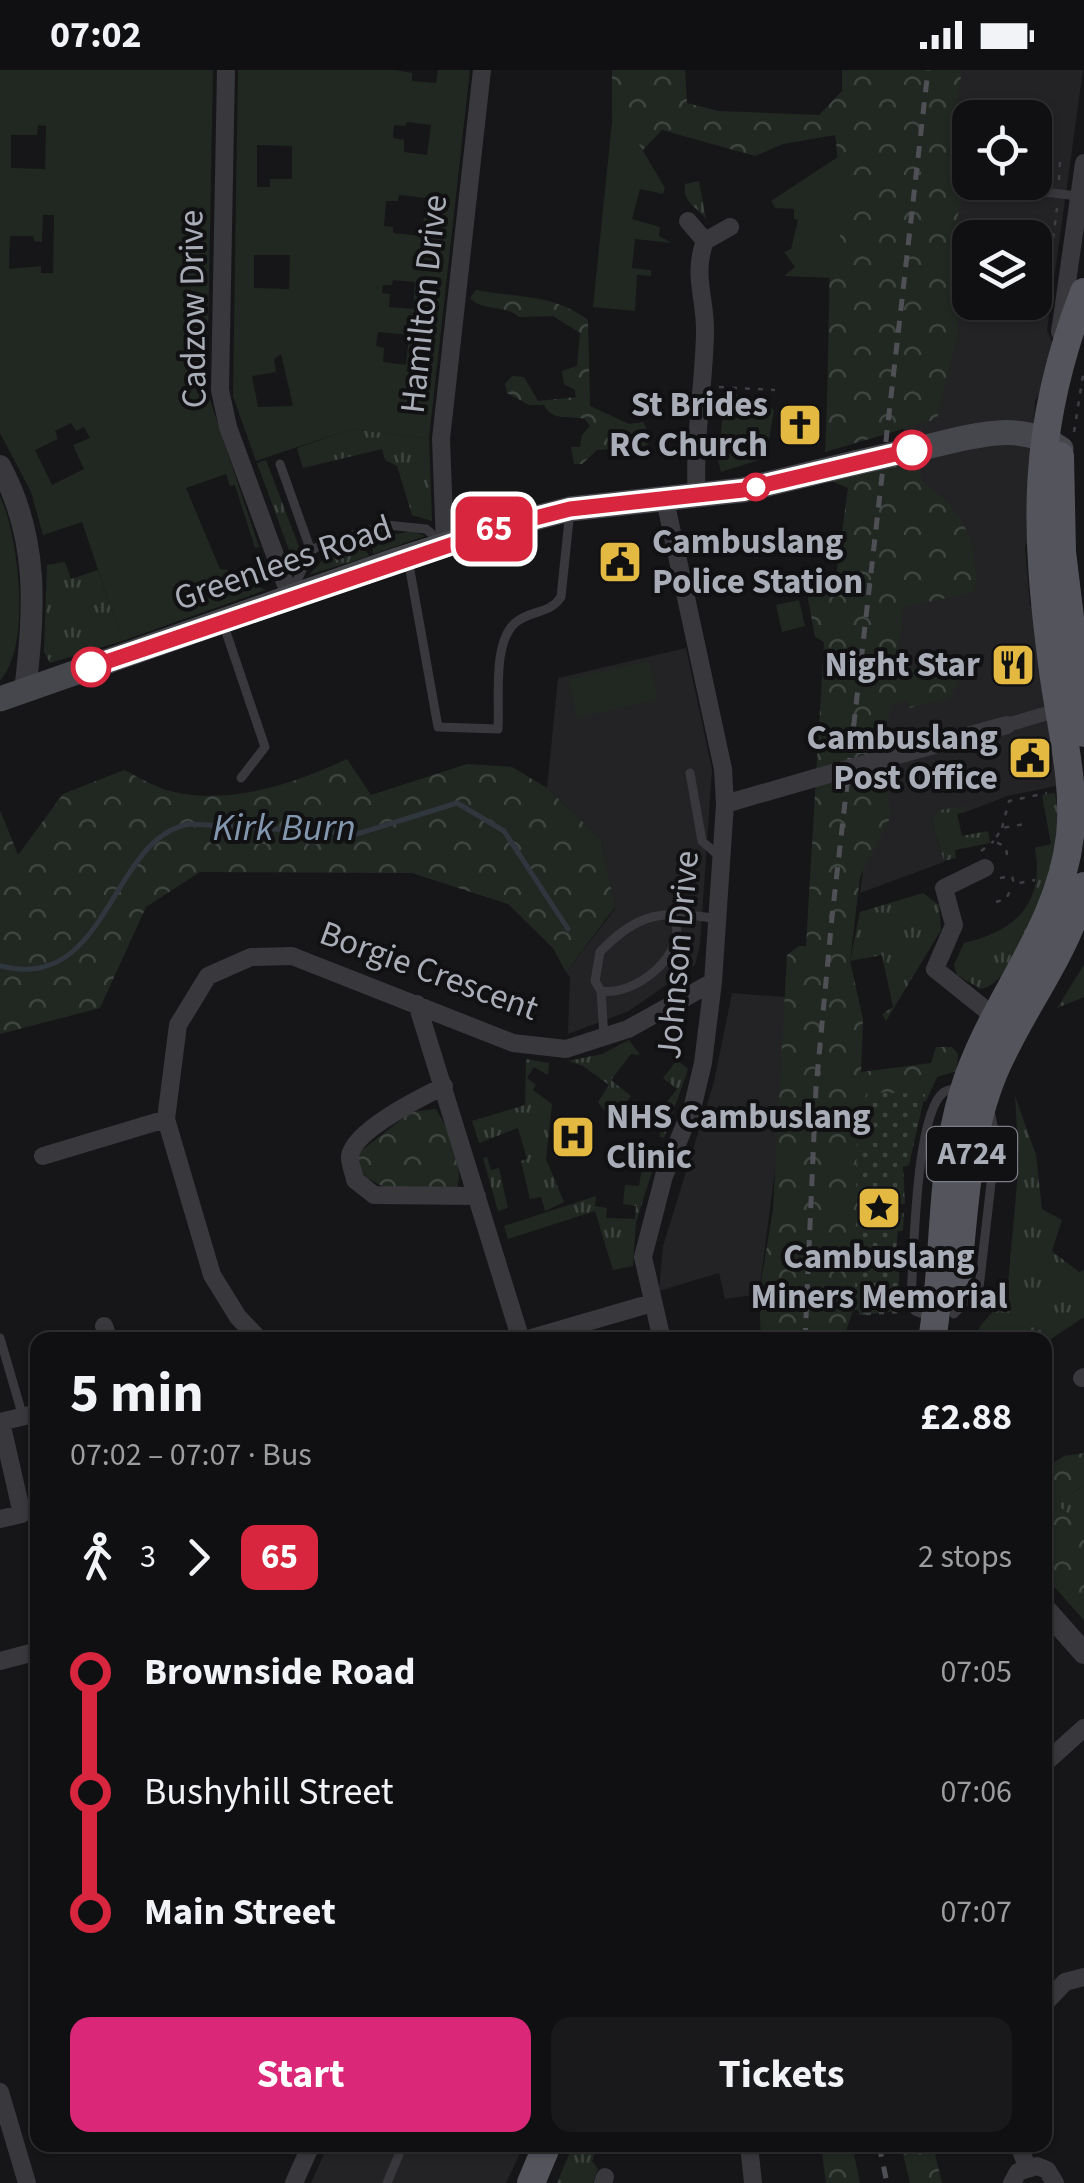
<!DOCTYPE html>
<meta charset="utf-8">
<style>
:root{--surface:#101012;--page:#19191b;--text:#f1f3f6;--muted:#9c9d9f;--line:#303032;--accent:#db2777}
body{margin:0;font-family:"Source Sans 3",sans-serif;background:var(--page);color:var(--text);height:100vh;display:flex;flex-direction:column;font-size:38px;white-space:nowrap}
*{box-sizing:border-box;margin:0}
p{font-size:32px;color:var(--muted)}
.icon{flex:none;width:55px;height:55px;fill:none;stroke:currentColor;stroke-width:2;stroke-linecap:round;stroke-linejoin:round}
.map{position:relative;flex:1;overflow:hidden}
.sheet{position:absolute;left:30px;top:1262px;width:1022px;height:820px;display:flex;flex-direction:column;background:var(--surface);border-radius:20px;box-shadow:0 2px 8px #0004,0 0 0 2px var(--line)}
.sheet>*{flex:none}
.badge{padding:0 20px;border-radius:15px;font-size:35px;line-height:65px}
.fabs{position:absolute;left:952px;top:30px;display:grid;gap:20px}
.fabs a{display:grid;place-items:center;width:100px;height:100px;border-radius:20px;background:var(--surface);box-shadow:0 2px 8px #0004,0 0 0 2px var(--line);font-size:50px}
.map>.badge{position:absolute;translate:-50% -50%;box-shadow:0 0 0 5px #fff}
.legs{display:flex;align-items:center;gap:15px;height:110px;padding:0 40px;font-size:32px}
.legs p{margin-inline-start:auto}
.overview{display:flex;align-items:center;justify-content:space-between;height:170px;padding:0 40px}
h1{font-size:55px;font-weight:700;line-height:75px}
.action{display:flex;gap:20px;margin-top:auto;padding:20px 40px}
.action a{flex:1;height:115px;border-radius:20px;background:var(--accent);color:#fff;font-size:40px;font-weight:700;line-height:115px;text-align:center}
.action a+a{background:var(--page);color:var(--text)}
ul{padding:0 40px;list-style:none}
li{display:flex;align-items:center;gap:35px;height:120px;font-size:38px}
li i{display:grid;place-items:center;width:15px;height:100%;margin:0 12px;background:currentColor}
li i::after{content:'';width:25px;height:25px;margin:-12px;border:8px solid;border-radius:50%;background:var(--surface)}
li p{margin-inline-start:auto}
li:first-child i{background:linear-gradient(#0000 50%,currentColor 0)}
li:last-child i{background:linear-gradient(currentColor 50%,#0000 0)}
.status{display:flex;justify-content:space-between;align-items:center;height:70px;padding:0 50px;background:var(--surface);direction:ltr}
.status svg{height:28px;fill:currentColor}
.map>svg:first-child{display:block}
.built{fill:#232225;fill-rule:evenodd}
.grass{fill:url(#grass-tufts)}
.forest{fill:url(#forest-crowns)}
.park{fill:url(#park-dots)}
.garden{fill:#212822;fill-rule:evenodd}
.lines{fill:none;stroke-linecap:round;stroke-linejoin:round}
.stream{stroke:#2f363d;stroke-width:5}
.path{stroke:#3e3f44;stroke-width:2.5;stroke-dasharray:5 8;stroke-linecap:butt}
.service{stroke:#38383d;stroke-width:9}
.pedestrian{stroke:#38383d;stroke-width:14}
.minor{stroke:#38383d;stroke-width:18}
.tertiary{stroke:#38383d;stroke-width:22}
.secondary{stroke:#46474d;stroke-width:25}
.primary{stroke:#54555c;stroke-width:28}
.rail{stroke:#4f5056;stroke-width:5;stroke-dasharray:12 10;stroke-linecap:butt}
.minor-bridge{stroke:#38383d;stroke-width:18}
.secondary-bridge{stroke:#46474d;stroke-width:25}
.line-1-casing{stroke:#fff;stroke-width:22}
.line-1{stroke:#d7263d;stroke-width:15}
.stop-1-dot{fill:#fff;stroke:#d7263d;stroke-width:5}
.labels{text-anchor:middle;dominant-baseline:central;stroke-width:8;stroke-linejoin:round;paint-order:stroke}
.shield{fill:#111113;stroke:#7b7e86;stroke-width:2.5}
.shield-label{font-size:32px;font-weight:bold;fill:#a9adb7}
.street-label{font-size:35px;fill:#a9adb7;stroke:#111113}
.poi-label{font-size:35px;font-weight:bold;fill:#a9adb7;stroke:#111113;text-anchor:end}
.water-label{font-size:38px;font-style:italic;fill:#8397af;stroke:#111113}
</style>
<div class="status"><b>07:02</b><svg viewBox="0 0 49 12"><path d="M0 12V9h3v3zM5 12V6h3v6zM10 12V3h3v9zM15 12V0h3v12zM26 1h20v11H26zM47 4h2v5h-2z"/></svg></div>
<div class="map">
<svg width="1084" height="2113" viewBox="0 0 1084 2113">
<defs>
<pattern id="grass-tufts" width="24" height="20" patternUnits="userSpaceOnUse" patternTransform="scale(2.5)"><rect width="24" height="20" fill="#212822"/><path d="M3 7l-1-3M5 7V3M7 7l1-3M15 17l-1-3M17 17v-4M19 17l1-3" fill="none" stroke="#3e4440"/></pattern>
<pattern id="forest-crowns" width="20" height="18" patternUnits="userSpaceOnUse" patternTransform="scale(2.5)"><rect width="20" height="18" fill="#212822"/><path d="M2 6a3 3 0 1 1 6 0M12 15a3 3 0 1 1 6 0" fill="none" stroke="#3e4440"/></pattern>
<pattern id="park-dots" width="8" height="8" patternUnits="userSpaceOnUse" patternTransform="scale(2.5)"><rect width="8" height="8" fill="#212822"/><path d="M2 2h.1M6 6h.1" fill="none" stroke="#3e4440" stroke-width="1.8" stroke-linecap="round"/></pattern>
</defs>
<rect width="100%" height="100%" fill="#161618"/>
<path class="built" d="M944,0H1083L1047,260L1054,276L1047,313L1035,331L1030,463L1025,477L1030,536L1038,542L1066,714L1007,726L966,742L965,737L931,750L944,792L860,823L869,761L914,247ZM970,48H1035V112H970ZM970,168H1035V232H970Z
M686,578L712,699L700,875L695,895L629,941L568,964L570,907L566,902L615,839L601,769L547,718L558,608Z
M732,923L797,928L759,1224L725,1229L719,1203L659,1221L663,1176L714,1012Z
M328,2075H524L506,2113H311Z"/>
<path class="grass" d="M699,111L706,149C696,136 682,132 685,114Z
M351,359L429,368L432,451L412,445L397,396L385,390L382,379L303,398L297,378Z
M266,390L299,477L296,499L257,393Z
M412,461L425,466L373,484L372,469Z
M362,472L369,486L309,505L329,483Z
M65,492L71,509L98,500L122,571L50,593L44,582L47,495Z
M1055,723C1057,736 1060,749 1058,762C1054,799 1019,912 981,919L957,905L954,895L964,873C1015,861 1045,834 1035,778L1051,774L1042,725Z
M965,736L966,742L957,744L962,766L988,761L990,773L955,780L956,788L944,791L931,750L940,740Z
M923,823L939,835L941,860L886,951L882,944L893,937L882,885L850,891L860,842Z
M1084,895V927L1057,938Z
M629,970L640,985L631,984L611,1010L631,1026L620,1040L615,1039V1032L608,1031L606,1043L598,1032L609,1015L583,996L568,991L602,984Z
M526,989L549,993L548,1005L534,997L527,1008L536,1015L533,1020L552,1034L546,1089L564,1132L545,1141L541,1127L530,1129L521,1091L527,1089L518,1058L479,1073L472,1051L525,1035Z
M677,990L688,999L664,1068L660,1067L661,1052L624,1047L636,1030L657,1045L677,1019L663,1008Z
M1015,1026L1036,1085L1042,1139L1062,1150L1052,1181L1079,1202L1084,1200V1247L1045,1273L977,1270L980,1256L1007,1226L1019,1091Z
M637,1081L636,1094L648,1095L650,1082L658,1083L636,1152L633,1196L613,1200L595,1141L508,1169L504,1156L596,1126L595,1136L607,1138L606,1148L635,1149L636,1136L623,1134L625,1115L639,1116L642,1098L628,1096L631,1082Z
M487,1087L491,1100L499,1098L508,1138L498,1141L483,1088Z
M1084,1416V1550L1045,1506V1426L1072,1423Z
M573,2075H598L592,2091L598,2099L593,2113H557Z"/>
<path class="forest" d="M612,0H685L687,33L718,41L819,45L842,21V0H962L957,32L968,87L956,156L964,179L957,266L937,349L825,382C829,306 828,233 831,157C832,126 841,96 835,65L783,74L755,86L662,60L641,82L612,58Z
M476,220C519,228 553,224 588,250L590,336L629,354L643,352L651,368L647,376L597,380L582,394H574L571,377H580L582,365L590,356L585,349C568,345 553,352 544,335H529L507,323L505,314L512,306L524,307L538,331L576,327L575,320L564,314L562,301L577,296L580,263L553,246L519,247C505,234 483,242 470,228Z
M919,393L922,411C962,440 980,470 975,522L903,537L898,589L922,604L963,601L950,628L910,638L907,630L892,635L880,679L891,746L860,807L850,891L863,949L861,1002L931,993L936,977H952L958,984L957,1001L937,1007L926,1031L901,1033L869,1240H853L843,1270H761L759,1224L773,1139L787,885L799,876H806L824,572L815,567L807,523L835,514L848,418L831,411L854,402Z
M347,689L371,725L467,694L512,697L547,718L601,769L615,837L566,902L553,878L508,834L412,803L200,802L146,837L100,938L0,964V740L18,785L63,724L124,700C139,707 157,719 174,722C232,735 296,713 347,689Z
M436,1039C449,1061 464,1092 457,1118L384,1117L363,1106L357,1084L411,1042Z
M1084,1383V1416L1054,1432L1084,1456V1550L1045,1506V1398L1064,1386Z
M821,2075H852L860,2113H826Z
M901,2075H933L942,2113H910Z"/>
<path class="park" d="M867,1022L925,1024L909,1095L903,1097L905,1134H899L898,1143H904L903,1161H898L896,1180L900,1183L898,1241L860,1245L855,1231L857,1050Z"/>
<path class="garden" d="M0,0H213L207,321L259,477L255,478L235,415L230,416L226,404L186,418L220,499L228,500L238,515L253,514L266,520L122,571L82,452L43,465L31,422L0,363ZM38,55L46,56L45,99L11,98V65H37ZM43,145H54L53,203H41V196L9,199L10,166H33L34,171L42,172ZM71,353L76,361L84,357L90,368L73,375L84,399L52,415L35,380L58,369L55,361Z
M238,0H395L412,3V11L436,13L438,0H470L429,368L351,359L256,391L233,326ZM407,52L431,55L427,85L404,82V70L393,68L394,55L405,56ZM257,75L292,76V109H270V117H257ZM399,125L426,128L422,166L393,163V157L384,156L386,131H398ZM254,185H290L289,219L254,218ZM393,210L415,212L413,239L389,237L390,224L382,223L383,215H392ZM378,262L409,265L406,295L383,292L384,278L376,276ZM281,284L293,336L258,337L252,306L276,302L274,289Z
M614,32L665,118L663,124L640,119L632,149L660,157L659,166L672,173L635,169L632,198L651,200V206L637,205L635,241L593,237Z
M853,77L834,208L784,206L795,197L784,182L791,179L798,150L794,149V139L775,138L771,131Z
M725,324L755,327L774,340L766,388L721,402L718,390Z
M0,426C19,467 32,576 0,611Z
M799,530L805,556L782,562L776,535Z
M649,591L658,629L577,648L568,609Z"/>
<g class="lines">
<path class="stream" d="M0,896C110,924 109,767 190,754L357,764L457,733L504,761L568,859"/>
<path class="path" d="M1059,110L1060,91
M1050,194L1057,138
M719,317L775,320
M1074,362L1083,305
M240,499L242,505L262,512
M1002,758L1009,731L1047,723
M981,781L994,771
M1007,785L1006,777L994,771L1002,758L1025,754
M1000,808L1012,806L1014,814L1035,810
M996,832L1006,829L1013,815
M866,1244L903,1242"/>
<path class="service" d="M996,116L1077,126
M280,394L311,481
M408,489L438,657L498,659C500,630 492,574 515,553C531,539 549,545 561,527L570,440
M293,519L311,481L322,474L387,455L426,459L443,473
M223,553L265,677L241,708
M690,703L702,771L720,787
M674,846C690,884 634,927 601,921L595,911L600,882C639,841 664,840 717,849
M601,921L604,967
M954,1244L979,1218L996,1070L990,1041
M933,1248L915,1241L911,1226C914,1188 915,1043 944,1022C949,1019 954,1019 959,1018
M0,1268L23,1347
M387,2113L403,2075"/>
<path class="pedestrian" d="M1007,655L1058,640"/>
<path class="minor" d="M226,0L220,320L228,357L290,526
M688,151L705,171
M1060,262L1084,93
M697,428C693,373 704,317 705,263C706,229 692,205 705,171L730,157
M445,475L441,369L482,0
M876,691L1007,655
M725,734L815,708
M985,798L944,818L954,855L935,899L996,948
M417,934L521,1270
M444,1016C422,1027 354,1060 350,1086C349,1092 354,1103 355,1110L374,1125L477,1126
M43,1086L166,1049
M104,1256L109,1270
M260,1270L238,1247L212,1205L166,1049L178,955L208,906L251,887L292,886L513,973L566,979L628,959L713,912
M525,1270L652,1233
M662,1270L643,1187L664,1106L693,1035L703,993L713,912L725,734L723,699L665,430
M1082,1308L1084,1307
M0,1352L38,1343
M0,1449L22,1444L1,1352
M0,1591L38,1581
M1045,1693L1084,1658
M1045,1933L1065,1912L1084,1907
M0,2022L27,2113
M749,2075L753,2113
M1019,2075L1027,2097
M294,2113L311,2075
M603,2113L605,2107
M1012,2113L1018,2102L1037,2096L1047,2100L1055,2113"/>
<path class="tertiary" d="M0,396C39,468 35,541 25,620
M1045,1539L1084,1583"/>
<path class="secondary" d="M912,380C962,370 1016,347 1061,379
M0,629L394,491L512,454L570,439L743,420L855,393"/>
<path class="primary" d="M1060,386L1062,482L1084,663
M958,1204C964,1137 968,1064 994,1002C1021,938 1067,884 1084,816
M932,1270C946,1188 939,1103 963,1023C990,932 1059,862 1070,766C1076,713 1060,654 1053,601C1034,457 1031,359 1084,222
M531,2113L547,2075"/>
<path class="rail" d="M805,1270L816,1018L832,847L928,0
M879,2075L887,2113"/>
<path class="minor-bridge" d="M815,708L876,691"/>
<path class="secondary-bridge" d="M855,393L912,380"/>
</g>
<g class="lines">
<defs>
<path id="line-1" d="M91,597L512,454L570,439L743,420L912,380"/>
</defs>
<use href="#line-1" class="line-1-casing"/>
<use href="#line-1" class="line-1"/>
</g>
<defs>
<symbol id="church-square" viewBox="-11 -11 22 22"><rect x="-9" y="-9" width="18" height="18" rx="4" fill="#e4b942" stroke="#111113"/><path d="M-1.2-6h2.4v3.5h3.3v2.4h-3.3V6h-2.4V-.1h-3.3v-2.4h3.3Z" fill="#111"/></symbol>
<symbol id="civic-square" viewBox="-11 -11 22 22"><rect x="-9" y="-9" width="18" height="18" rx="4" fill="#e4b942" stroke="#111113"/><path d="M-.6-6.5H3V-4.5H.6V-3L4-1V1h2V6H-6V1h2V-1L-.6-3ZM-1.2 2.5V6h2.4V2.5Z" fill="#111"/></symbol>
<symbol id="restaurant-square" viewBox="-11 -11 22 22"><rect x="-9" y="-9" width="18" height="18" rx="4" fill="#e4b942" stroke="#111113"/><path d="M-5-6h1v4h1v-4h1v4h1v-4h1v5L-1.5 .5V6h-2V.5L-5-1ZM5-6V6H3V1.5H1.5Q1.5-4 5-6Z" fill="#111"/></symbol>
<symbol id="hospital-square" viewBox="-11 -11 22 22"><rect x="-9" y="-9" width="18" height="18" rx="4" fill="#e4b942" stroke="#111113"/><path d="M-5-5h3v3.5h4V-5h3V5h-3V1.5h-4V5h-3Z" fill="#111"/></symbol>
<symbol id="sight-square" viewBox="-11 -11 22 22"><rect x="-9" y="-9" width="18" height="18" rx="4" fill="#e4b942" stroke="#111113"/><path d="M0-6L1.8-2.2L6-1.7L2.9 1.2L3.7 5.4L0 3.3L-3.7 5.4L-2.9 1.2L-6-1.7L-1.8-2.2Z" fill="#111"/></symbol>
</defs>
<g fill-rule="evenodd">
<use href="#church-square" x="775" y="330" width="50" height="50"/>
<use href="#civic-square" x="595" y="467" width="50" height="50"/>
<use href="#restaurant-square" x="988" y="570" width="50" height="50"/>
<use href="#civic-square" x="1005" y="663" width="50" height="50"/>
<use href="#hospital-square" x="548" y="1042" width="50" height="50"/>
<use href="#sight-square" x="854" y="1113" width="50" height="50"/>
</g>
<g class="stop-1-dot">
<circle cx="912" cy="380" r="18"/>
<circle cx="756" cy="417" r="12"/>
<circle cx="91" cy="597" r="18"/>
</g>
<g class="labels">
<rect class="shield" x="927" y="1057" width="90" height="54" rx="8"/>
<g class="shield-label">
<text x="972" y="1084">A724</text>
</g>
<g class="street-label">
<text transform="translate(424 234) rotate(-84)">Hamilton Drive</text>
<text transform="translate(193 239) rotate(-91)">Cadzow Drive</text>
<text transform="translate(283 493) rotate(-19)">Greenlees Road</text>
<text transform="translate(678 885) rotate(-85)">Johnson Drive</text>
<text transform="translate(429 901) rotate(20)">Borgie Crescent</text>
</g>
<g class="poi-label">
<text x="768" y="335">St Brides<tspan x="768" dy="40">RC Church</tspan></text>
<text x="652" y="472" text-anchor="start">Cambuslang<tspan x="652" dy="40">Police Station</tspan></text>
<text x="980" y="595">Night Star</text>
<text x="998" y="668">Cambuslang<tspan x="998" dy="40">Post Office</tspan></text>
<text x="606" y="1047" text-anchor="start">NHS Cambuslang<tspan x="606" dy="40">Clinic</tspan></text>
<text x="879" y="1187" text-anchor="middle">Cambuslang<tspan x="879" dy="40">Miners Memorial</tspan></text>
</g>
<g class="water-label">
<text x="284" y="758">Kirk Burn</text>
</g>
</g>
</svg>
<div class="fabs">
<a><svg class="icon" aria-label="locate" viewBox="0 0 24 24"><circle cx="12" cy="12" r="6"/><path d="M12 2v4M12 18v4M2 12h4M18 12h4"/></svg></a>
<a><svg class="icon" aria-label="layers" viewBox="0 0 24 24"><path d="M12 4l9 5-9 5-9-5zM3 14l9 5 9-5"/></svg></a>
</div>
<b class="badge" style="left:494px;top:459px;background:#d7263d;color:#fff">65</b>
<section class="sheet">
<div class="overview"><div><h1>5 min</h1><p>07:02 – 07:07 · Bus</p></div><b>£2.88</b></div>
<div class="legs"><svg class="icon" aria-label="walk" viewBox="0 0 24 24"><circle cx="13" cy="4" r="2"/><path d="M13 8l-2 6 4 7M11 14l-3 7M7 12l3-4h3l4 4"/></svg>3<svg class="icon" aria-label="forward" viewBox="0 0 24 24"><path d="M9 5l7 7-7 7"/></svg><b class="badge" style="background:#d7263d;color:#fff">65</b><p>2 stops</p></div>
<ul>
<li><i style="color:#d7263d"></i><b>Brownside Road</b><p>07:05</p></li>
<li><i style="color:#d7263d"></i><span>Bushyhill Street</span><p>07:06</p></li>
<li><i style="color:#d7263d"></i><b>Main Street</b><p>07:07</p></li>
</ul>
<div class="action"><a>Start</a><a>Tickets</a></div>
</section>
</div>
